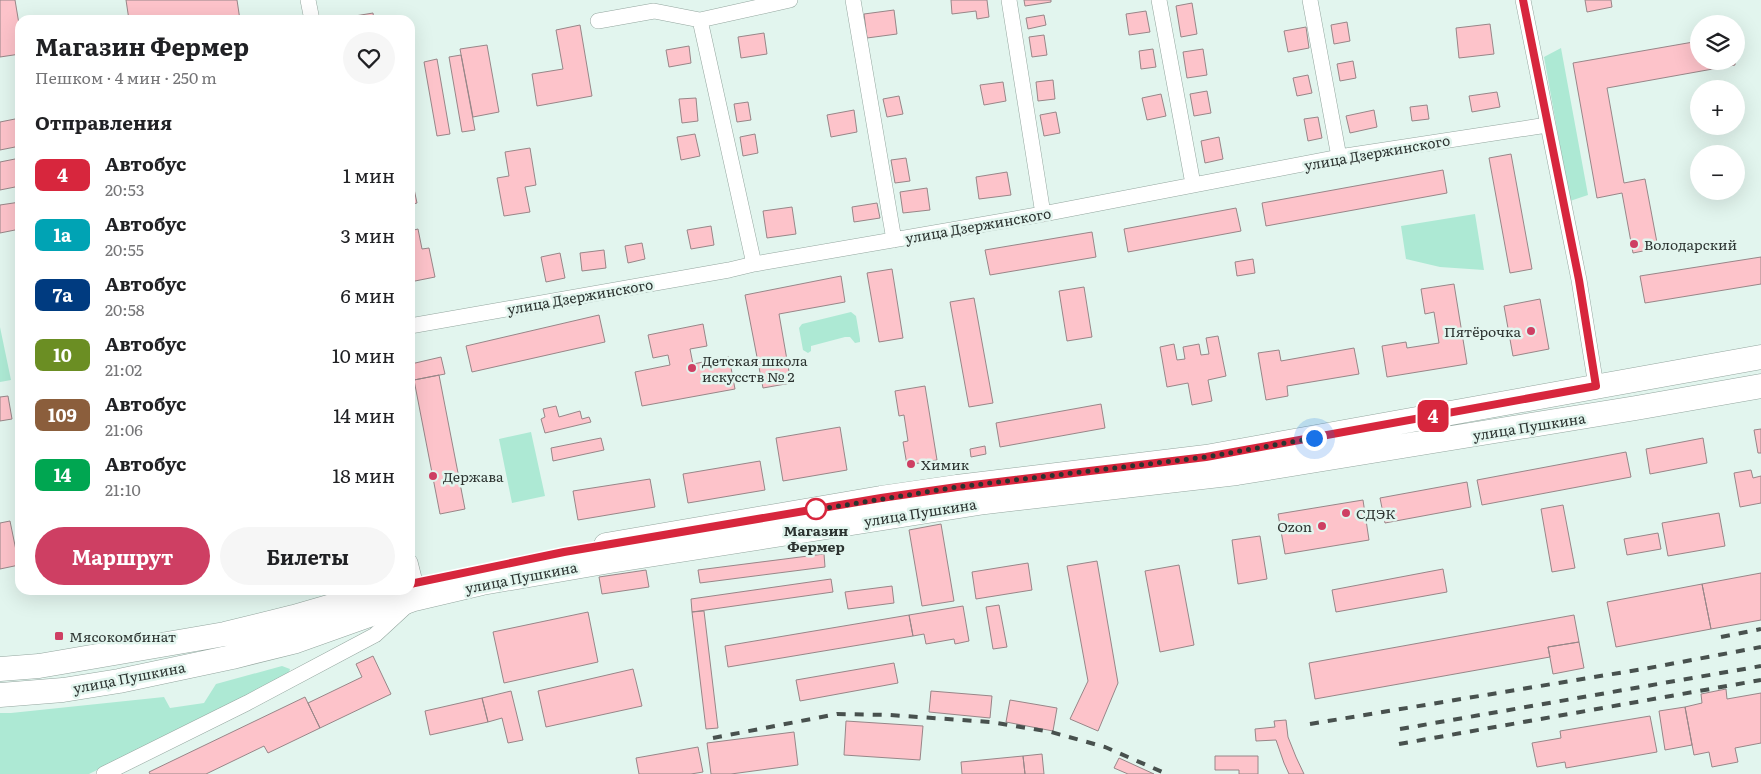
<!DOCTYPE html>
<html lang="ru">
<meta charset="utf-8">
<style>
:root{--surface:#fff;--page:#f6f6f6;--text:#202124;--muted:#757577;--accent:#ce3f63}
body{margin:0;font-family:Literata,serif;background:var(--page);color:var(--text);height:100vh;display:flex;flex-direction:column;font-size:19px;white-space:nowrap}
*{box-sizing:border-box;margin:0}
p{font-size:16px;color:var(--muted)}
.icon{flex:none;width:28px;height:28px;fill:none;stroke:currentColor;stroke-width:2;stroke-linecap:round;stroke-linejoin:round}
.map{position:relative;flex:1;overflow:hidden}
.drawer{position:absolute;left:15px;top:15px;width:400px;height:580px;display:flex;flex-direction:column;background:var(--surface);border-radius:15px;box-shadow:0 5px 20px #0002}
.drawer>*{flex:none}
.badge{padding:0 10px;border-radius:8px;font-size:18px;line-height:32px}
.buttons{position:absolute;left:1690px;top:15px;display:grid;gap:10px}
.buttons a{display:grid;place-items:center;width:55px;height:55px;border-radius:50%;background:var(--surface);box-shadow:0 5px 20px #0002;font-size:25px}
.you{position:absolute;width:25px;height:25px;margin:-12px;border:4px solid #fff;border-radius:50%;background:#1a73e8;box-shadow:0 0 0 8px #1a73e833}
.map>.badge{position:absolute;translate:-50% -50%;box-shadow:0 0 0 2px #fff}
h2{padding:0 20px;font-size:19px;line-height:45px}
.round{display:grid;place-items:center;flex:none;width:52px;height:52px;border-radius:26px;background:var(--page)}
.headline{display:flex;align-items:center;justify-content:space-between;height:85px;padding:0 20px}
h1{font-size:24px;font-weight:700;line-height:38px}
.cta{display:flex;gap:10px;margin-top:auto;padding:10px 20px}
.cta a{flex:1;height:58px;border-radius:30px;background:var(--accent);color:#fff;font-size:20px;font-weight:700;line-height:58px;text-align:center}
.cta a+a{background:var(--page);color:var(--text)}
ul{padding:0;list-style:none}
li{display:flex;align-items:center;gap:15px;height:60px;padding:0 20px}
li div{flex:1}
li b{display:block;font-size:19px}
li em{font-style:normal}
li .badge{min-width:55px;font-weight:700;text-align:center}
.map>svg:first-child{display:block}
.green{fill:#ade9d4}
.building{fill:#fdc3ca;stroke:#988688}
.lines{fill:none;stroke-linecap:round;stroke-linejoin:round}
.street-casing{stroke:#94a69f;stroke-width:16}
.primary-casing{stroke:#94a69f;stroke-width:25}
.street{stroke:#fff;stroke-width:15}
.primary{stroke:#fff;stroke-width:24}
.rail{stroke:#48514e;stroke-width:4;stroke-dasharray:9 9;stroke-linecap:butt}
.line-casing{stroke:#fff;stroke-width:11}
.line{stroke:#d7263d;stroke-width:8}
.walk{stroke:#2c3330;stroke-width:5;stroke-dasharray:0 9}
.poi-dot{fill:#ce3f63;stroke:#e2f5ee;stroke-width:2}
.stop-dot{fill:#fff;stroke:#d7263d;stroke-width:2.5}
.labels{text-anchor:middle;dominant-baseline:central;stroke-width:5;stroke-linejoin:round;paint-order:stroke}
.street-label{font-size:14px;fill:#2c3330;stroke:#e2f5ee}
.poi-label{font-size:14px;fill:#2c3330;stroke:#e2f5ee;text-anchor:start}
.stop-label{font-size:14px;font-weight:bold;fill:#2c3330;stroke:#e2f5ee}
</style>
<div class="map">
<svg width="1761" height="774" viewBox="0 0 1761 774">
<rect width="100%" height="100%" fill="#e2f5ee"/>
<path class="green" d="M1561,48L1588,195L1570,201L1544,57Z
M1475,214L1484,270L1440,267L1406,259L1401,226Z
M851,312L856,316L860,339V342L855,343L850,337H845L811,346V351L808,353L803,350L799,328L802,324Z
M0,327L11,380L0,382Z
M531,432L545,496L512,503L499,439Z
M282,666L290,669L288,675L89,774H0V713H11L164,697L170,708L204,703L216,684Z"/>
<path class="building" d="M0,0H15L20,30V54L0,57Z
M126,0H237L240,20H213L212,16L189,20H129Z
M951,0H987L989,17L977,19L976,11L952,14Z
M1024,0H1051V2L1025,6Z
M1585,0H1611L1612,7L1587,12Z
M1192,3L1197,34L1181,37L1176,6Z
M894,10L897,34L867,38L864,14Z
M1146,11L1150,32L1129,35L1126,14Z
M373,13L374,20H349V17Z
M1044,15L1046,25L1028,29L1026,18Z
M1347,22L1350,41L1334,44L1331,25Z
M1490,24L1494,54L1459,58L1456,28Z
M580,25L592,96L537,106L532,74L563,69L556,30Z
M1306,27L1309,48L1288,52L1284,31Z
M764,33L767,54L741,58L738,37Z
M1044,35L1047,55L1032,57L1029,37Z
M1699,41V61H1735V65L1607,88L1624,183L1645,179L1658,248L1633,253L1622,193L1597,198L1573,63Z
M487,45L499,112L473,117L460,49Z
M689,46L691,63L669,67L666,50Z
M1153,49L1156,67L1141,69L1139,51Z
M1203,49L1207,75L1187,78L1183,52Z
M461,55L475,130L462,132L449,57Z
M437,59L450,134L437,136L424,62Z
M1353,61L1356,78L1340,81L1337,64Z
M1308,75L1312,93L1297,96L1293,78Z
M1053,80L1055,99L1038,101L1036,82Z
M1003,82L1006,101L984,105L980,85Z
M1207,91L1211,113L1194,116L1190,94Z
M1497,92L1500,107L1472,112L1469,96Z
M1161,94L1166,116L1147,120L1142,98Z
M899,96L903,114L887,117L883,99Z
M696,98L698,121L682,123L679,99Z
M748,102L751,120L737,122L734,104Z
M1427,105L1429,119L1412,121L1410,107Z
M854,110L857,132L831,137L827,115Z
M1374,110L1377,127L1350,133L1346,116Z
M1056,112L1060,133L1044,136L1040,115Z
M1318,117L1322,138L1308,141L1304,119Z
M20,118V146L0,150V122Z
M695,134L700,156L681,160L677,137Z
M755,134L758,153L743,156L740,137Z
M1219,137L1223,159L1205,163L1201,141Z
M530,148L536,185L525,187L530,212L504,216L497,178L509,176L505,152Z
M1511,154L1532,269L1510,273L1489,158Z
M20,158V186L0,190V162Z
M906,158L910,181L895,183L891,160Z
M410,170L417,203L410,205Z
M1443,170L1447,193L1266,226L1262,203Z
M1007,172L1011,195L979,199L976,177Z
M927,188L930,210L903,213L900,192Z
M20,202V229L0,233V205Z
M877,203L880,218L854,222L852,207Z
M792,207L796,234L767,238L763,211Z
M1236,208L1241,231L1128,252L1124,229Z
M711,226L714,245L691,249L687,230Z
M418,229L422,249L429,248L435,277L410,282V231Z
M1092,232L1096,257L990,275L985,250Z
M642,243L645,259L628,263L625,246Z
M604,250L606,268L582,271L580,253Z
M560,253L565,278L546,282L541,257Z
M1761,257V284L1645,303L1640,276Z
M1253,259L1255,273L1237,276L1235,262Z
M892,269L903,338L879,342L867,273Z
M841,276L845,302L779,314L791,383L763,388L745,295Z
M1454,284L1467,364L1387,377L1382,346L1406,342L1407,348L1439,343L1434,312L1425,314L1421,289Z
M1084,287L1092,337L1067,341L1059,291Z
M974,298L993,403L969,407L950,302Z
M1540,299L1549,349L1513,356L1504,306Z
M599,315L605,342L472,372L466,346Z
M703,324L707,346L690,349L693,364L729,357L735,389L642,406L635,372L670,365L668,355L653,358L648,335Z
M1218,336L1226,376L1208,380L1212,401L1192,405L1188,383L1167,387L1160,347L1174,344L1177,360L1185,359L1183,347L1199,344L1201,355L1209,354L1206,338Z
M1354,348L1359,374L1287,386L1288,396L1266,400L1258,353L1279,350L1281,361Z
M441,357L445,374L414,380L411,364Z
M439,375L465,509L440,514L414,380Z
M925,386L937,460L907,465L903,442L908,441L904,415L899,416L895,391Z
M8,396L12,419L0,421V397Z
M1101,404L1105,428L1000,447L996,423Z
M556,406L559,417L580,411L582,419L589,417L591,422L545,433L541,419L545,417L543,409Z
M840,427L847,470L783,481L776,438Z
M1761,429V453H1758L1754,430Z
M601,438L604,450L553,461L551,448Z
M1703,438L1707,463L1650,474L1646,449Z
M985,446L986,454L971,457L970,449Z
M1626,452L1631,477L1482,505L1477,480Z
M760,461L765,490L688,503L683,474Z
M1751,470L1753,478L1761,476V503L1740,507L1734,473Z
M650,479L655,507L578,520L573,491Z
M1467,482L1471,507L1385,523L1380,498Z
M1363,500L1369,540L1285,554L1278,514Z
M1563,505L1575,568L1552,572L1541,509Z
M1719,513L1725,546L1668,556L1662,523Z
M10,521L19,565L0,569V523Z
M941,524L954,601L922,606L909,530Z
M1658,533L1661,549L1627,555L1624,539Z
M1260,536L1267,579L1238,584L1232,540Z
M824,554L825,567L700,583L698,570Z
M1097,561L1118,683L1098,731L1070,719L1088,681L1067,566Z
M1028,563L1032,590L976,599L972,572Z
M1179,565L1194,645L1160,652L1145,571Z
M1443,569L1447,592L1336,612L1332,590Z
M646,570L649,587L602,594L599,577Z
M1761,573V620L1711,629L1702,584Z
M831,579L833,592L692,612L691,599Z
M1702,584L1711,629L1616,647L1607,602Z
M892,586L894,603L848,609L845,592Z
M999,605L1007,647L993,649L986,607Z
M963,606L969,641L955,644L954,639L926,644L924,634L913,636L909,615Z
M704,611L718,728L706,729L692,612Z
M588,612L598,662L504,683L493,632Z
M909,615L913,636L728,667L725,646Z
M1574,615L1579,642L1548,647L1550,657L1315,699L1309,663Z
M1579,642L1584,668L1553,674L1548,647Z
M373,656L391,694L320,728L308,703L362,677L356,664Z
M894,663L898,683L800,701L796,680Z
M633,669L642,706L546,727L538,691Z
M1726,689L1727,699L1761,693V743L1735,748L1738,762L1712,767L1709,752L1694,755L1685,707L1702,703L1701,694Z
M511,691L523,740L508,743L502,718L488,722L482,698Z
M931,691L992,696L990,718L929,712Z
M305,697L320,728L268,753L264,746L206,774H150L149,772Z
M482,698L488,722L430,735L425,711Z
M1010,700L1057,708L1053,731L1006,722Z
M1685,707L1692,745L1665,750L1659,711Z
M1650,716L1657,752L1566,768L1565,762L1537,767L1532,743L1561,738L1560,731Z
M1286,720L1288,737L1296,757L1304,774H1289L1284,763L1276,740L1256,741L1255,729L1275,727L1274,721Z
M846,721L923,726L920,760L844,755Z
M794,732L798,765L731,774H711L707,743Z
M698,747L703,772L691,774H639L636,758Z
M1042,754L1044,774H1025L1023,756Z
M1023,756L1025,774H962L961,762Z
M1215,756H1258V774H1239V770H1215Z
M1119,758L1154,774H1128L1114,768Z"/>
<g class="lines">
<defs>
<path id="street" d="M308,0L312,20
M853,0L894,240
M1009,0L1043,214
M1159,0L1193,184
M1310,0L1339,157
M1523,0L1579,280L1596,386
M700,20L754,264
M598,21L654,11L700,20L790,0
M410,326L729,270L754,264L1043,214L1339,157L1547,125
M104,774L247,703L375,635L414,599L415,582L410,562"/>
<path id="primary" d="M606,545L881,498L957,487L1206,457L1761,357
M0,669L39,666L225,634L294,617L387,590
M0,695L63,690L119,681L232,657L296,641L414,599L482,583L610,561L985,502L1237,473L1636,408L1761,386"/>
</defs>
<use href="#street" class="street-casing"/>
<use href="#primary" class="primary-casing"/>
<use href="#street" class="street"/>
<use href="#primary" class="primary"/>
<path class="rail" d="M1721,637L1761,629
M1310,724L1649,668L1761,647
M1400,729L1761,666
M713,738L837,714L890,715L991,722L1051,732L1105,747L1167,774
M1399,744L1761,680"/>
</g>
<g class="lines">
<defs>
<path id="line" d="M410,584L564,552L881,498L957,487L1206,457L1596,386L1579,280L1523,0"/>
</defs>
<use href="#line" class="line-casing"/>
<use href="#line" class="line"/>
<path class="walk" d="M816,509L814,510L957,487L1206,457L1314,438"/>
</g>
<g class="poi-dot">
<circle cx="1634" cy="244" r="5"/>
<circle cx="1531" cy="331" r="5"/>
<circle cx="692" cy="368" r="5"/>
<circle cx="911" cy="464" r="5"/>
<circle cx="433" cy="476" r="5"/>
<circle cx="1346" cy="513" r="5"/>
<circle cx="1322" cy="526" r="5"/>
<rect x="54" y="631" width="10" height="10" rx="2.5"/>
</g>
<circle class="stop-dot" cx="816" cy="509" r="10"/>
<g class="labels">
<g class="street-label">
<text transform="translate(1377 152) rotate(-10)">улица Дзержинского</text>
<text transform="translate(978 225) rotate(-10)">улица Дзержинского</text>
<text transform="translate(580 296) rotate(-10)">улица Дзержинского</text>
<text transform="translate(1529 426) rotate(-9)">улица Пушкина</text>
<text transform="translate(920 512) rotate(-9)">улица Пушкина</text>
<text transform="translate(521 577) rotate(-11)">улица Пушкина</text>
<text transform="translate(129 677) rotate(-11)">улица Пушкина</text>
</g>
<g class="poi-label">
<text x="1644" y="244">Володарский</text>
<text x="1521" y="331" text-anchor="end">Пятёрочка</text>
<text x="702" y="360">Детская школа<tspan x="702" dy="16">искусств № 2</tspan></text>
<text x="921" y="464">Химик</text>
<text x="443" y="476">Держава</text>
<text x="1356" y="513">СДЭК</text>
<text x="1312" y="526" text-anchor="end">Ozon</text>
<text x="69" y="636">Мясокомбинат</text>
</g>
<g class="stop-label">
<text x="816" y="530">Магазин<tspan x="816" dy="16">Фермер</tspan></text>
</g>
</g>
</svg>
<div class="buttons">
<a><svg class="icon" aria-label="layers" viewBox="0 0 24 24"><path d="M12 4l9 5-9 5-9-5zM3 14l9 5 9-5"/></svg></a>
<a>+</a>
<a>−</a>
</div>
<div class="you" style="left:1314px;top:438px"></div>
<b class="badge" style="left:1433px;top:416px;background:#d7263d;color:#fff">4</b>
<section class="drawer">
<div class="headline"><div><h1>Магазин Фермер</h1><p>Пешком · 4 мин · 250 m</p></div><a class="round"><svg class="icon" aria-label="heart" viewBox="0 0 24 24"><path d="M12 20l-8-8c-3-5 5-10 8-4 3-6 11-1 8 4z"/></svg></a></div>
<h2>Отправления</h2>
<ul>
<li><span class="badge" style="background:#d7263d;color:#fff">4</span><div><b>Автобус</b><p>20:53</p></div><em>1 мин</em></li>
<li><span class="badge" style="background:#00a3b4;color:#fff">1а</span><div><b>Автобус</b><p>20:55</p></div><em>3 мин</em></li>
<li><span class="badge" style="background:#003b80;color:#fff">7а</span><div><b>Автобус</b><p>20:58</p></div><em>6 мин</em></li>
<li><span class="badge" style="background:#6b8e23;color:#fff">10</span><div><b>Автобус</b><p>21:02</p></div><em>10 мин</em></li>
<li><span class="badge" style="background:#8b5e3c;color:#fff">109</span><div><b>Автобус</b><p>21:06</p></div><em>14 мин</em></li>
<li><span class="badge" style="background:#00a651;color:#fff">14</span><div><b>Автобус</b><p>21:10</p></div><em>18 мин</em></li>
</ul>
<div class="cta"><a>Маршрут</a><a>Билеты</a></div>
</section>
</div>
